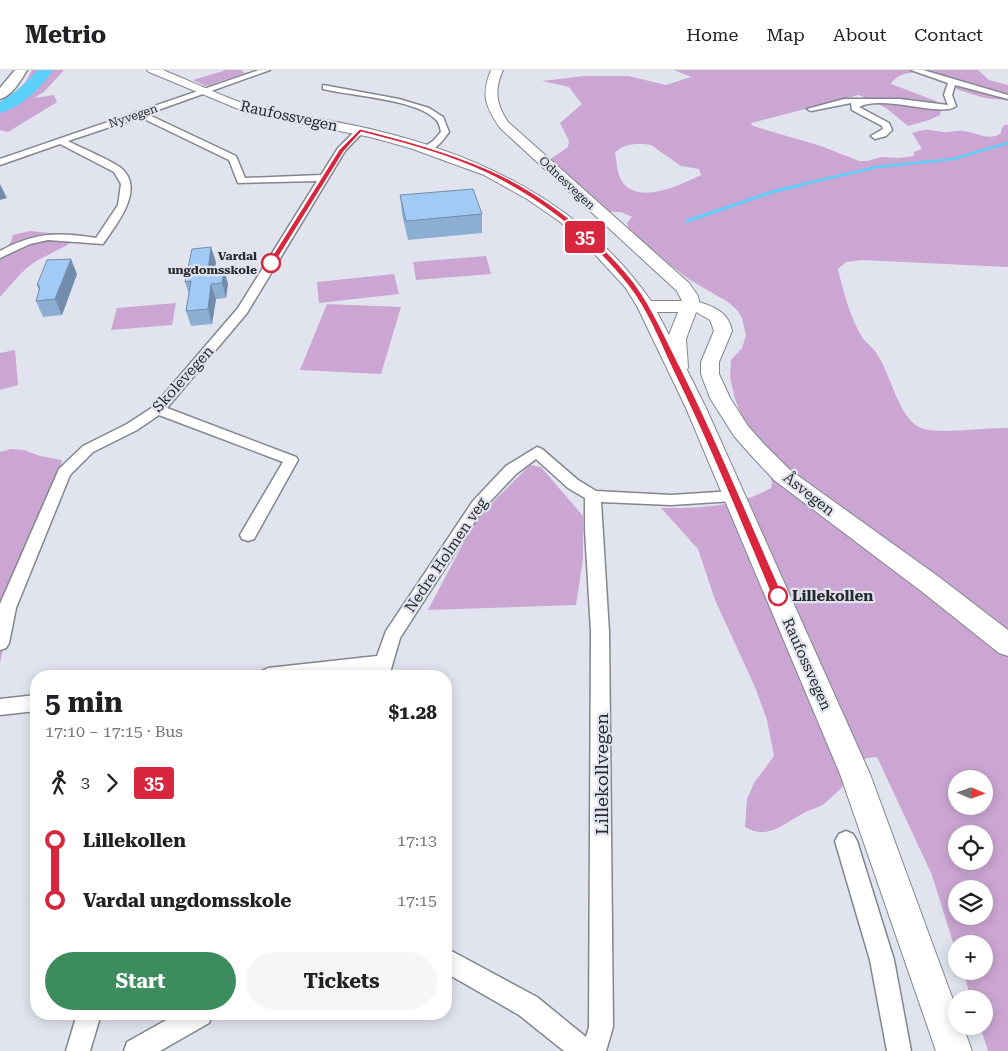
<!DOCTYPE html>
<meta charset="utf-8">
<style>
:root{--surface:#fff;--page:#f6f6f6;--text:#202124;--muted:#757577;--line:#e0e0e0;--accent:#3c8c5d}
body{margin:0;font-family:"Roboto Serif",serif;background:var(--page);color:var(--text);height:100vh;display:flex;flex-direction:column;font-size:19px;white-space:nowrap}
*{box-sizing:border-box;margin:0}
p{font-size:16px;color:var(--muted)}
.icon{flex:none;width:28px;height:28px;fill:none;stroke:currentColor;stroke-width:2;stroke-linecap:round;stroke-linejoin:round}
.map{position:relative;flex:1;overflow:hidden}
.sheet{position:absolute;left:30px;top:600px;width:422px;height:350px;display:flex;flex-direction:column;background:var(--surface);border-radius:20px;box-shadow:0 2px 12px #0003}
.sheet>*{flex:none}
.badge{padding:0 10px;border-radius:4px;font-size:18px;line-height:32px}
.needle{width:32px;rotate:92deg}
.tools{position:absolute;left:948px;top:700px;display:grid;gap:10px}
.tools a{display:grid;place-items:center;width:45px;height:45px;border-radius:50%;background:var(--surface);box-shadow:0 2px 12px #0003;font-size:25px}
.map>.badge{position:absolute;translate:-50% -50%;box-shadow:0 0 0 2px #fff}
.legs{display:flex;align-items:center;gap:8px;height:55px;padding:0 15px;font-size:16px}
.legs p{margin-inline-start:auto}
.overview{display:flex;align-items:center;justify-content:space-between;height:85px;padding:0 15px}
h1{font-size:28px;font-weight:700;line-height:38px}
.cta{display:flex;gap:10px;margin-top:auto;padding:10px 15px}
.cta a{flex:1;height:58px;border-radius:30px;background:var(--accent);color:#fff;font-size:20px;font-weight:700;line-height:58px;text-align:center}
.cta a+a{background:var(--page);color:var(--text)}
ul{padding:0 15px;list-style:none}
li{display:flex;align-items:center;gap:18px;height:60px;font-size:19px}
li i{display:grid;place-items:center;width:8px;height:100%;margin:0 6px;background:currentColor}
li i::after{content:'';width:12px;height:12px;margin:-6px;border:4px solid;border-radius:50%;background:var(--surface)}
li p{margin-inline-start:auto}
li:first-child i{background:linear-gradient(#0000 50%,currentColor 0)}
li:last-child i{background:linear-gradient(currentColor 50%,#0000 0)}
header{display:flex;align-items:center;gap:30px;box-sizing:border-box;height:70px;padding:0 25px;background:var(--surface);border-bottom:1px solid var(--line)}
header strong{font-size:24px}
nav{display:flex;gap:28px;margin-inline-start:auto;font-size:18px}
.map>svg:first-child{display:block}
.green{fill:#cba6d2;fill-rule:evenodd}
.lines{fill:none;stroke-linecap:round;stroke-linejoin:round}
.stream-far1{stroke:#5cd0fb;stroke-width:2.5}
.stream{stroke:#5cd0fb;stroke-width:3}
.river{fill:#5cd0fb;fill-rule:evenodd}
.street-casing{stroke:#83858f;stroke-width:3}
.secondary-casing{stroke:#83858f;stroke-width:2}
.primary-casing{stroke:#83858f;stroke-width:3}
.street{fill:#fff;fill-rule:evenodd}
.secondary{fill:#fff;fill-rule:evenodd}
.primary{fill:#fff;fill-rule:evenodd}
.wall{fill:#8caed2}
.shaded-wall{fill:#728dab}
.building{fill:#a3caf4;stroke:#728dab}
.line-1{fill:#d7263d;stroke:#fff}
.stop-1-dot{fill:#fff;stroke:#d7263d;stroke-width:2.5}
.labels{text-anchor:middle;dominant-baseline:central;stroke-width:4.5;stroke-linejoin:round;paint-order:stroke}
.far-street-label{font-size:12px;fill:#292a2e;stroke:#e1e4ee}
.far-stop-label{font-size:12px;font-weight:bold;fill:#292a2e;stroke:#e1e4ee;text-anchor:end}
.street-label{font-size:15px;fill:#292a2e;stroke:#e1e4ee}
.stop-label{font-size:15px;font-weight:bold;fill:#292a2e;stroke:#e1e4ee;text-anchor:start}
.near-street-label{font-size:18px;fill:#292a2e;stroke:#e1e4ee}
</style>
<header>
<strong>Metrio</strong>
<nav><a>Home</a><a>Map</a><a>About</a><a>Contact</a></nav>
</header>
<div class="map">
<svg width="1008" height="981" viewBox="0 0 1008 981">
<rect width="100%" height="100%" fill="#e1e4ee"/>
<path class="green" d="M32,0H64L44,22L34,28L54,25L57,32L8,62L0,60V35L25,13Z
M226,0H241L245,3L210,15L205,16L193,10Z
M674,0H978L989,10L1008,15V31C998,28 988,30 978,26C972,24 965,22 959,20C951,16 944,9 936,6C923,0 898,0 891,14L936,31L941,40L940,45L929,50L908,56L886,38L859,25L751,53L753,56L821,76L859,91H868L881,87L899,88L914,86V82L922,79L912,63C930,58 925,60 943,62C950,63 956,60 963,61C976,62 989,72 1001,63V60L1004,55H1008V197L861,190L846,192L838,199C843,221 850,247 862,267C866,273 873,277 877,284C891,304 898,348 921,358C938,365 986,357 1008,358V981H988L980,956H984V929H971L963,901H984V874H956V882L932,805L877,687C854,688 857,697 847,711C841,719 832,727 825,733C819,738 810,739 804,743C784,753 768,771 745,757L747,729L754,713L774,686L767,650L755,617L715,530L698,479L661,438C699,438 737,437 771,418L772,413L762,379L755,365L742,347L735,329L730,308L731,290L742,278L746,265L742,248L738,241L728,232L690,210L651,180L629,161L627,153L632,147L621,142L594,141L546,92L568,77L569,71L560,53L582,34L569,17L542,11L584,6H628L666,15L691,7ZM651,75L681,96L699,99L701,105C682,114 641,135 623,113C617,105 617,93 615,83C622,73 639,73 651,75ZM956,709H984V736H956ZM956,764H984V791H956ZM956,819H984V846H956Z
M30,161L80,166C67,177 51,183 36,191C22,200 11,215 0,227V183L11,172L13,165Z
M486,186L491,204L416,210L413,192Z
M394,204L399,224L319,233L317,212Z
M176,233L172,255L111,260L117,238Z
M327,234L401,237L381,304L300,300Z
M15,280L18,315L0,320V283Z
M11,379L24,380L40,386L62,390L61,400L7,561L0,593V382Z
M530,395L541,397L583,446V489L576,535L428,540L476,449Z"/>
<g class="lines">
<path class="stream-far1" d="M795,116L877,97L953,89L1008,73"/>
<path class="stream" d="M687,151L775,121L801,115"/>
<path class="river" d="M38,0H53C41,18 22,37 0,43V32L20,18Z"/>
<defs>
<path id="street" d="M259,0H270L147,44L236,86L245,108L321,105L338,78L357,59L364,61L345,81L247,243L167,338L296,387L298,390L254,469L248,471L242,469L240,465L283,392L159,345L137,360L93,382L70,405L16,538L9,573L6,578L0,580V534L59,399L83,376L127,354L153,337L238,238L317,111L238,113L229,90L140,47L68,71C81,78 111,90 121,98C146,119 116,155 103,174L48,170L30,174L0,188V181C35,162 58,162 96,168L118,135L121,114L114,102L60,74L0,95V89Z
M911,0H923L1008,25V29L955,15L952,25L956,36C943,48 882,24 859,37L889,53L892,60L886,66L875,69L871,66L883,59L882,56L852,40L851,33L811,41L807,39L844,29H900L948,35L944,25L948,13Z
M323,15L399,29L429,38L443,47L449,62C443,70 435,82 424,81V77L433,71L441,62C440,57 439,51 434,48C413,29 352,26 323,19Z
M537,377L542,379L578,410L596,421L671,425L734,421L739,422L742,426L739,430L734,431L671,435L601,432L609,562L613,957L606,981H564L519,945L446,903V878L537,927L586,967L589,957L591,562L585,460V428L568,418L536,389L516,404L483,439L400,568L389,606H371L372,602L333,606H259L262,601L268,598L377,586L386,561L473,431L506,396Z
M36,625V641L0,645V629Z
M846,761L853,764L857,771L894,890L911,981H887L870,890L835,771L839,764Z
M77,944H101L90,981H66Z
M177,944H212L209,953L160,981H124L127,972Z"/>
<path id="secondary" d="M147,0H163C193,12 223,27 254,37C265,40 277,41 288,43C317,49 346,53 374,60C484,86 585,136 651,231H682L677,221L500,58C485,36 481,25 491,0H503C494,20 496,34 508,52L689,213L698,226L699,232C715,237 729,243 732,261L719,292V304L730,328L748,356L763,373L790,400L939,507L1008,560V586L999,583L921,521L774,410L749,383L734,366L710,328L701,304V292L714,261L710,250L696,242L686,269L688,297L687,300L706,338L870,704L956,938V956H963L972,981H936L840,704L686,338L637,236L625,217L590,179L559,151L527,129L484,105L410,78L370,67L248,43L149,2ZM657,242H678L669,265Z"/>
<path id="primary" d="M15,0H27C21,10 12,26 0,29V18Z"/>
</defs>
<use href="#street" class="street-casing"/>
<use href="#secondary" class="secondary-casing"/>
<use href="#primary" class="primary-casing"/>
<use href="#street" class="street"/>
<use href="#secondary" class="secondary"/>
<use href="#primary" class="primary"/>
</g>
<path class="wall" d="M400,125L482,144V163L408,170L402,144Z
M216,192L214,200L228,214L226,228L216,229L212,254L191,256L186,241L189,224L185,212Z
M77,204L62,245L43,247L36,231L39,221L37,215Z"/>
<path class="shaded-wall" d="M0,114L7,128L0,130Z
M211,177L216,192L212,214L208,200Z
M71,189L77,204L62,245L55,229Z
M224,199L228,214L226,228L222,213Z
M211,214L216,229L212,254L208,239Z"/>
<path class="building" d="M473,119L482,144L406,151L400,125Z
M211,177L208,200L224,199L222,213L211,214L208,239L186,241L191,211L185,212L192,179Z
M71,189L55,229L36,231L40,217H38L39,215H37L47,190Z"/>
<path class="line-1" d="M360,59C404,70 448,82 489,100C542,123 599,168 634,213C653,239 666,270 681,299C718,373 749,450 783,526L781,529L778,530L772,526C740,450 709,373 672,298C659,270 647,239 628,215C591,168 541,129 487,103C447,84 404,73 361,62L344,81L274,194H269L268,193L339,80Z"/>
<g class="stop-1-dot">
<circle cx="271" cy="193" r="9"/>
<circle cx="778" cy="526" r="9"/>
</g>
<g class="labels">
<g class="far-street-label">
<text transform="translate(133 46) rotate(-19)">Nyvegen</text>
<text transform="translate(567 113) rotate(43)">Odnesvegen</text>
</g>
<g class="far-stop-label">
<text x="257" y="186">Vardal<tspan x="257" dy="14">ungdomsskole</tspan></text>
</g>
<g class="street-label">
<text transform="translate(289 46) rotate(12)">Raufossvegen</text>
<text transform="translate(183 309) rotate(-48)">Skolevegen</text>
<text transform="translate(809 424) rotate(38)">Åsvegen</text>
<text transform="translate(446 485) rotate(-56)">Nedre Holmen veg</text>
<text transform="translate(807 594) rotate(66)">Raufossvegen</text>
</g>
<g class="stop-label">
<text x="792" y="526">Lillekollen</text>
</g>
<g class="near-street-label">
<text transform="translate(601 704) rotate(-90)">Lillekollvegen</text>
</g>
</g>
</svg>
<div class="tools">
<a><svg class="needle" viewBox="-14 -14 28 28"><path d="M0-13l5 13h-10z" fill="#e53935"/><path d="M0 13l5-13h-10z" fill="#757577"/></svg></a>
<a><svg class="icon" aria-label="locate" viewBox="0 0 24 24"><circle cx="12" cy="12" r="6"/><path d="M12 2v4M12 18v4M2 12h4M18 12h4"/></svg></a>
<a><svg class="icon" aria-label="layers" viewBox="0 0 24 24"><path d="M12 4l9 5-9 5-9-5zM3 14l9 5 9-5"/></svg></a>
<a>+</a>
<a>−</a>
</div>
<b class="badge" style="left:585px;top:167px;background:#d7263d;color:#fff">35</b>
<section class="sheet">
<div class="overview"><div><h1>5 min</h1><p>17:10 – 17:15 · Bus</p></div><b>$1.28</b></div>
<div class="legs"><svg class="icon" aria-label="walk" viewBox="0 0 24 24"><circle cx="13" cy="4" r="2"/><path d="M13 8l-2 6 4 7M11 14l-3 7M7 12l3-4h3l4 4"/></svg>3<svg class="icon" aria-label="forward" viewBox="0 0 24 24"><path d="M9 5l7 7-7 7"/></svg><b class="badge" style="background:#d7263d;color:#fff">35</b></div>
<ul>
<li><i style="color:#d7263d"></i><b>Lillekollen</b><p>17:13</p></li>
<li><i style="color:#d7263d"></i><b>Vardal ungdomsskole</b><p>17:15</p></li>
</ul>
<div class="cta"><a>Start</a><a>Tickets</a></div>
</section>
</div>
